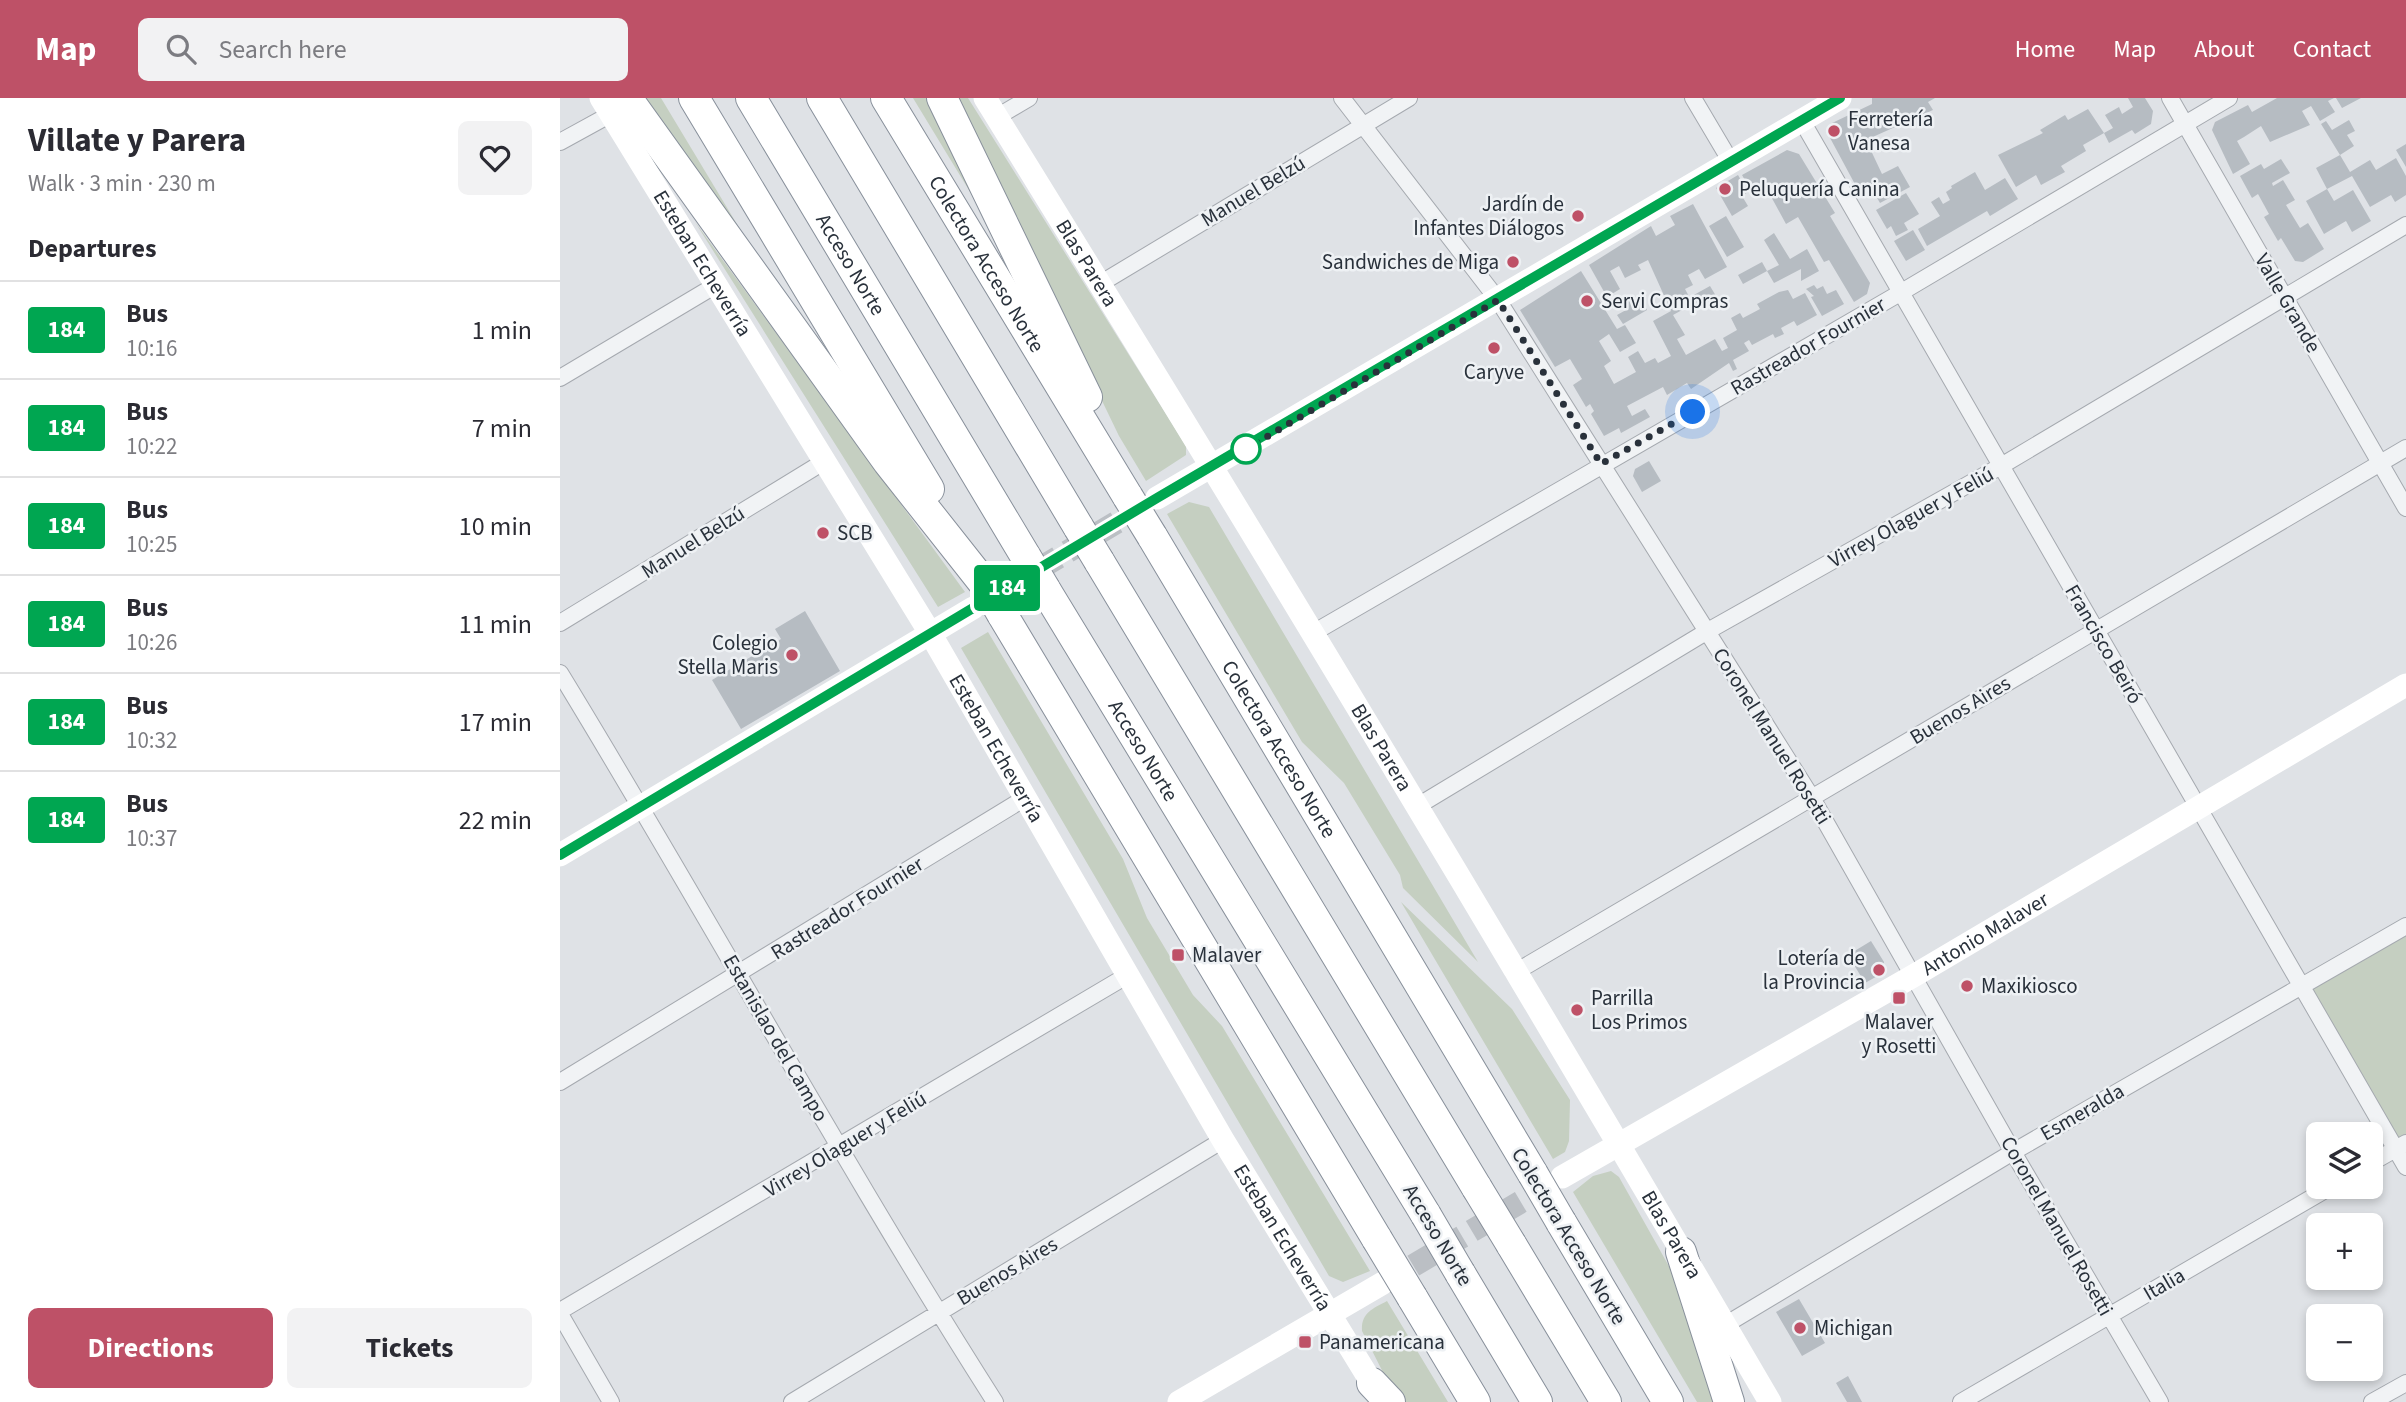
<!DOCTYPE html>
<meta charset="utf-8">
<style>
:root{--surface:#fff;--page:#f2f2f3;--text:#2b2b33;--muted:#7c7c81;--line:#e1e1e2;--accent:#be5167}
body{margin:0;font-family:"Source Sans 3",sans-serif;background:var(--page);color:var(--text);height:100vh;display:flex;flex-direction:column;font-size:26px;white-space:nowrap}
*{box-sizing:border-box;margin:0}
p{font-size:23px;color:var(--muted)}
.icon{flex:none;width:38px;height:38px;fill:none;stroke:currentColor;stroke-width:2;stroke-linecap:round;stroke-linejoin:round}
.map{position:relative;flex:1;overflow:hidden}
.drawer{display:flex;flex-direction:column;background:var(--surface);width:560px}
.drawer>*{flex:none}
.badge{padding:0 14px;border-radius:5px;font-size:24px;line-height:46px}
.buttons{position:absolute;left:1746px;top:1024px;display:grid;gap:14px}
.buttons a{display:grid;place-items:center;width:77px;height:77px;border-radius:10px;background:var(--surface);box-shadow:0 4px 10px #0003;font-size:35px}
.you{position:absolute;width:35px;height:35px;margin:-18px;border:5px solid #fff;border-radius:50%;background:#1a73e8;box-shadow:0 0 0 10px #1a73e833}
.map>.badge{position:absolute;translate:-50% -50%;box-shadow:0 0 0 4px #fff}
h2{padding:0 28px;font-size:26px;line-height:63px}
.round{display:grid;place-items:center;flex:none;width:74px;height:74px;border-radius:10px;background:var(--page)}
.overview{display:flex;align-items:center;justify-content:space-between;height:119px;padding:0 28px}
h1{font-size:33px;font-weight:700;line-height:52px}
.primary-button{display:flex;gap:14px;margin-top:auto;padding:14px 28px}
.primary-button a{flex:1;height:80px;border-radius:10px;background:var(--accent);color:#fff;font-size:28px;font-weight:700;line-height:80px;text-align:center}
.primary-button a+a{background:var(--page);color:var(--text)}
ul{padding:0;list-style:none}
li{display:flex;align-items:center;gap:21px;height:98px;padding:0 28px;border-top:2px solid var(--line)}
li div{flex:1}
li b{display:block;font-size:26px}
li em{font-style:normal}
li .badge{min-width:77px;font-weight:700;text-align:center}
header{display:flex;align-items:center;gap:42px;box-sizing:border-box;height:98px;padding:0 35px;background:var(--accent);color:#fff}
header strong{font-size:33px}
nav{display:flex;gap:38px;margin-inline-start:auto;font-size:24px}
.search{width:490px;height:63px;background:var(--page);display:flex;align-items:center;gap:18px;box-sizing:border-box;padding:0 24px;border-radius:10px;color:var(--muted);font-size:26px}
main{display:flex;flex:1;min-height:0}
.map>svg:first-child{display:block}
.green{fill:#c5cfc1}
.building{fill:#b6bcc2}
.lines{fill:none;stroke-linecap:round;stroke-linejoin:round}
.secondary-tunnel{stroke:#bbbfc4;stroke-width:23;stroke-dasharray:23 11;stroke-linecap:butt}
.street-casing{stroke:#a5a9af;stroke-width:18}
.highway-casing{stroke:#88909b;stroke-width:32}
.street{stroke:#f1f3f5;stroke-width:16}
.secondary{stroke:#fff;stroke-width:23}
.highway{stroke:#fff;stroke-width:30}
.highway-bridge-casing{stroke:#88909b;stroke-width:32;stroke-linecap:butt}
.highway-bridge{stroke:#fff;stroke-width:30}
.line-casing{stroke:#fff;stroke-width:16}
.line{stroke:#00a651;stroke-width:10}
.walk{stroke:#29313b;stroke-width:7;stroke-dasharray:0 12.6}
.poi-dot{fill:#be5167;stroke:#eef1f4;stroke-width:2.5}
.stop-dot{fill:#fff;stroke:#00a651;stroke-width:3.5}
.labels{text-anchor:middle;dominant-baseline:central;stroke-width:5;stroke-linejoin:round;paint-order:stroke}
.poi-label{font-size:21px;fill:#29313b;stroke:#eef1f4;text-anchor:start}
.street-label{font-size:21px;fill:#29313b;stroke:#eef1f4}
</style>
<header>
<strong>Map</strong>
<div class="search"><svg class="icon" aria-label="search" viewBox="0 0 24 24"><circle cx="10" cy="10" r="6"/><path d="M15 15l6 6"/></svg>Search here</div>
<nav><a>Home</a><a>Map</a><a>About</a><a>Contact</a></nav>
</header>
<main>
<section class="drawer">
<div class="overview"><div><h1>Villate y Parera</h1><p>Walk · 3 min · 230 m</p></div><a class="round"><svg class="icon" aria-label="heart" viewBox="0 0 24 24"><path d="M12 20l-8-8c-3-5 5-10 8-4 3-6 11-1 8 4z"/></svg></a></div>
<h2>Departures</h2>
<ul>
<li><span class="badge" style="background:#00a651;color:#fff">184</span><div><b>Bus</b><p>10:16</p></div><em>1 min</em></li>
<li><span class="badge" style="background:#00a651;color:#fff">184</span><div><b>Bus</b><p>10:22</p></div><em>7 min</em></li>
<li><span class="badge" style="background:#00a651;color:#fff">184</span><div><b>Bus</b><p>10:25</p></div><em>10 min</em></li>
<li><span class="badge" style="background:#00a651;color:#fff">184</span><div><b>Bus</b><p>10:26</p></div><em>11 min</em></li>
<li><span class="badge" style="background:#00a651;color:#fff">184</span><div><b>Bus</b><p>10:32</p></div><em>17 min</em></li>
<li><span class="badge" style="background:#00a651;color:#fff">184</span><div><b>Bus</b><p>10:37</p></div><em>22 min</em></li>
</ul>
<div class="primary-button"><a>Directions</a><a>Tickets</a></div>
</section>
<div class="map">
<svg width="1846" height="1304" viewBox="0 0 1846 1304">
<rect width="100%" height="100%" fill="#dfe2e6"/>
<path class="green" d="M77,0H101L222,201Z
M353,0H370L452,163Z
M396,0H408L626,348V357L586,383L559,338Z
M135,124L405,494L378,509Z
M629,404L649,409L918,864L843,790L840,777L784,685L742,644L607,416Z
M428,534L563,761L587,820L633,897L662,928L810,1173L783,1184L769,1178L401,550Z
M841,804L952,911L1010,1002L1009,1043L1005,1054L993,1061Z
M1846,837V1037L1839,1041L1752,891Z
M1051,1073L1059,1079L1120,1188L1161,1304H1137L1013,1094L1033,1078Z
M827,1203L888,1304H842L831,1290L802,1233C801,1215 812,1211 827,1203Z"/>
<path class="building" d="M1312,0H1375L1368,4L1373,12L1306,42L1322,76L1338,68L1350,89L1320,105L1308,84L1297,90L1269,38L1270,26L1312,6Z
M1568,0H1585L1593,13L1591,26L1575,36L1572,32L1549,45L1544,35L1553,30L1545,17L1559,9L1562,16L1573,9Z
M1717,0H1774L1768,3L1775,14L1760,23L1751,8L1742,13L1750,27L1710,44L1701,28L1684,39L1677,43L1690,66L1673,76L1652,32L1655,24L1688,7L1692,14Z
M1776,0H1801L1782,10Z
M1528,11L1544,35L1523,47L1526,53L1501,68L1505,74L1481,87L1476,77L1456,89L1438,57L1483,35L1480,32L1505,17L1508,22Z
M1789,22L1795,33L1787,37L1794,48L1780,57L1761,26L1766,23L1772,32Z
M1846,46V69L1836,52Z
M1227,52L1239,56L1275,115L1270,118L1310,185L1307,196L1294,204L1269,162L1264,164L1238,119L1226,126L1208,93L1195,100L1182,77Z
M1780,57L1790,74L1810,62L1816,72L1836,60L1846,78V97L1835,104L1831,97L1810,109L1792,78L1767,91L1756,70Z
M1721,61L1730,75L1712,85L1713,88L1723,82L1735,102L1726,107L1740,130L1748,125L1764,151L1743,164L1735,163L1721,140L1718,143L1704,119L1709,116L1698,96L1692,100L1680,78L1701,66L1704,71Z
M1415,74L1425,92L1445,80L1458,101L1430,118L1427,113L1367,148L1358,131L1380,118L1371,104L1379,99L1383,106L1390,102L1386,94L1392,90L1391,88Z
M1178,77L1188,94L1182,98L1188,108L1172,118L1156,90Z
M1767,91L1774,103L1793,92L1811,123L1792,134L1786,123L1764,136L1746,103Z
M1346,95L1359,116L1344,125L1348,132L1336,138L1331,128L1327,131L1316,112Z
M1133,106L1167,169L1145,181L1139,171L1128,177L1133,187L1125,191L1133,206L1113,217L1125,237L1117,241L1126,257L1155,241L1162,253L1168,250L1163,240L1177,232L1171,220L1180,215L1183,220L1200,211L1197,206L1219,194L1228,192L1233,201L1245,195L1257,217L1237,228L1234,223L1221,230L1224,236L1215,240L1213,236L1192,247L1189,242L1184,245L1189,253L1173,262L1177,271L1173,273L1169,265L1131,291L1127,285L1107,297L1103,289L1067,308L1072,318L1085,311L1090,319L1061,335L1059,330L1044,338L1031,316L1034,313L1030,306L1026,309L1013,287L1022,281L1010,261L995,269L960,212L1021,173L1057,231L1065,227L1076,245L1060,254L1049,236L1039,243L1051,263L1044,268L1054,286L1076,274L1068,259L1078,253L1085,265L1095,260L1098,265L1111,258L1093,223L1111,213L1088,162L1078,167L1081,172L1065,180L1059,168L1050,173L1060,191L1047,199L1029,167L1091,128L1096,138L1115,127L1110,118Z
M1166,118L1184,149L1167,159L1149,128Z
M1353,132L1365,152L1346,163L1334,143Z
M1214,135L1230,161L1247,151L1259,173L1241,183V171L1214,185L1207,173L1219,167L1204,142Z
M1202,164L1207,173L1183,186L1178,177Z
M1254,187L1257,191L1263,188L1267,196L1276,192L1284,206L1262,218L1251,199L1254,198L1246,191Z
M1150,188L1156,198L1138,208L1132,198Z
M1070,197L1074,205L1081,201L1087,212L1063,226L1057,217L1066,212L1061,203Z
M1089,363L1101,383L1082,394L1073,378L1075,371Z
M245,513L280,573L181,631L152,582L221,541L215,531Z
M1311,843L1324,864L1321,876L1305,885L1288,857Z
M1239,1201L1265,1245L1242,1258L1216,1214Z
M1288,1278L1302,1304H1287L1276,1285Z"/>
<g class="lines">
<path class="secondary-tunnel" d="M420,506L589,405
M824,1185L996,1083"/>
<defs>
<path id="street" d="M782,0L938,202L1252,700L1453,1054L1600,1304
M1133,0L1171,64
M1610,0L1846,410
M437,19L469,0
M1242,23L1846,1069
M0,44L51,16
M538,187L849,0
M0,280L156,187
M0,525L265,363
M753,535L1340,195L1669,0
M0,575C148,817 283,1066 435,1304
M856,709L1146,534L1441,368L1846,127
M954,875L1846,350
M0,984L465,700
M1811,1065L1846,1045
M0,1213L568,877
M0,1216L51,1304
M1165,1227L1453,1054L1846,828
M232,1304L663,1042
M1401,1304L1772,1088
M1812,1304L1846,1285"/>
<g id="highway">
<path d="M67,0L328,364L422,483"/>
<path d="M134,0L369,391"/>
<path id="s4" d="M191,0L466,459"/>
<path d="M262,0L519,430"/>
<path id="s5" d="M326,0L568,399"/>
<path d="M382,0L527,299"/>
<path id="s6" d="M592,438L973,1076"/>
<path d="M539,463L917,1090"/>
<path id="s7" d="M485,491L866,1117"/>
<path d="M442,516L817,1141"/>
<path d="M1001,1124L1108,1304"/>
<path d="M951,1146L1046,1304"/>
<path d="M1121,1154L1169,1304"/>
<path d="M900,1175L977,1304"/>
<path d="M852,1199L915,1304"/>
<path d="M812,1285L830,1304"/>
</g>
</defs>
<use href="#street" class="street-casing"/>
<use href="#highway" class="highway-casing"/>
<use href="#street" class="street"/>
<g class="secondary">
<path id="s1" d="M41,0L370,535L663,1042L821,1300"/>
<path id="s2" d="M425,0C692,431 954,866 1210,1304"/>
<path d="M597,400L1280,0"/>
<path d="M0,757L413,510"/>
<path id="s3" d="M1002,1079L1355,877L1846,587"/>
<path d="M619,1304L823,1185"/>
</g>
<use href="#highway" class="highway"/>
<defs>
<path id="highway-bridge" d="M568,399L592,438
M519,430L539,463
M466,459L485,491
M424,485L442,516
M973,1076L1001,1124
M917,1090L951,1146
M866,1117L900,1175
M817,1141L852,1199"/>
</defs>
<use href="#highway-bridge" class="highway-bridge-casing"/>
<use href="#highway-bridge" class="highway-bridge"/>
</g>
<g class="lines">
<defs>
<path id="line" d="M0,757L597,400L1280,0"/>
</defs>
<use href="#line" class="line-casing"/>
<use href="#line" class="line"/>
<path class="walk" d="M686,351L938,202L1041,366L1133,314"/>
</g>
<g class="poi-dot">
<circle cx="1274" cy="33" r="7"/>
<circle cx="1165" cy="91" r="7"/>
<circle cx="1018" cy="118" r="7"/>
<circle cx="953" cy="164" r="7"/>
<circle cx="1027" cy="203" r="7"/>
<circle cx="934" cy="250" r="7"/>
<circle cx="263" cy="435" r="7"/>
<circle cx="232" cy="557" r="7"/>
<rect x="611" y="850" width="14" height="14" rx="3.5"/>
<circle cx="1319" cy="872" r="7"/>
<circle cx="1407" cy="888" r="7"/>
<rect x="1332" y="893" width="14" height="14" rx="3.5"/>
<circle cx="1017" cy="912" r="7"/>
<circle cx="1240" cy="1230" r="7"/>
<rect x="738" y="1237" width="14" height="14" rx="3.5"/>
</g>
<circle class="stop-dot" cx="686" cy="351" r="14"/>
<g class="labels">
<g class="poi-label">
<text x="1288" y="21">Ferretería<tspan x="1288" dy="24">Vanesa</tspan></text>
<text x="1179" y="91">Peluquería Canina</text>
<text x="1004" y="106" text-anchor="end">Jardín de<tspan x="1004" dy="24">Infantes Diálogos</tspan></text>
<text x="939" y="164" text-anchor="end">Sandwiches de Miga</text>
<text x="1041" y="203">Servi Compras</text>
<text x="934" y="274" text-anchor="middle">Caryve</text>
<text x="277" y="435">SCB</text>
<text x="218" y="545" text-anchor="end">Colegio<tspan x="218" dy="24">Stella Maris</tspan></text>
<text x="632" y="857">Malaver</text>
<text x="1305" y="860" text-anchor="end">Lotería de<tspan x="1305" dy="24">la Provincia</tspan></text>
<text x="1421" y="888">Maxikiosco</text>
<text x="1031" y="900">Parrilla<tspan x="1031" dy="24">Los Primos</tspan></text>
<text x="1339" y="924" text-anchor="middle">Malaver<tspan x="1339" dy="24">y Rosetti</tspan></text>
<text x="1254" y="1230">Michigan</text>
<text x="759" y="1244">Panamericana</text>
</g>
<g class="street-label">
<text transform="translate(693 93) rotate(-31)">Manuel Belzú</text>
<text stroke="none"><textPath href="#s1" startOffset="194">Esteban Echeverría</textPath></text>
<text stroke="none"><textPath href="#s5" startOffset="194">Colectora Acceso Norte</textPath></text>
<text stroke="none"><textPath href="#s2" startOffset="194">Blas Parera</textPath></text>
<text stroke="none"><textPath href="#s4" startOffset="194">Acceso Norte</textPath></text>
<text transform="translate(1728 205) rotate(60)">Valle Grande</text>
<text transform="translate(1248 248) rotate(-30)">Rastreador Fournier</text>
<text transform="translate(1351 419) rotate(-29)">Virrey Olaguer y Feliú</text>
<text transform="translate(133 444) rotate(-32)">Manuel Belzú</text>
<text transform="translate(1544 546) rotate(60)">Francisco Beiró</text>
<text transform="translate(1400 612) rotate(-31)">Buenos Aires</text>
<text transform="translate(1212 638) rotate(58)">Coronel Manuel Rosetti</text>
<text stroke="none"><textPath href="#s1" startOffset="761">Esteban Echeverría</textPath></text>
<text stroke="none"><textPath href="#s2" startOffset="761">Blas Parera</textPath></text>
<text stroke="none"><textPath href="#s6" startOffset="248">Colectora Acceso Norte</textPath></text>
<text stroke="none"><textPath href="#s7" startOffset="189">Acceso Norte</textPath></text>
<text transform="translate(287 810) rotate(-32)">Rastreador Fournier</text>
<text stroke="none"><textPath href="#s3" startOffset="488">Antonio Malaver</textPath></text>
<text transform="translate(216 940) rotate(60)">Estanislao del Campo</text>
<text transform="translate(1522 1014) rotate(-30)">Esmeralda</text>
<text transform="translate(285 1046) rotate(-31)">Virrey Olaguer y Feliú</text>
<text transform="translate(1497 1128) rotate(60)">Coronel Manuel Rosetti</text>
<text stroke="none"><textPath href="#s2" startOffset="1328">Blas Parera</textPath></text>
<text transform="translate(878 1137) rotate(59)">Acceso Norte</text>
<text transform="translate(1009 1138) rotate(59)">Colectora Acceso Norte</text>
<text stroke="none"><textPath href="#s1" startOffset="1328">Esteban Echeverría</textPath></text>
<text transform="translate(447 1173) rotate(-31)">Buenos Aires</text>
<text transform="translate(1604 1186) rotate(-30)">Italia</text>
</g>
</g>
</svg>
<div class="buttons">
<a><svg class="icon" aria-label="layers" viewBox="0 0 24 24"><path d="M12 4l9 5-9 5-9-5zM3 14l9 5 9-5"/></svg></a>
<a>+</a>
<a>−</a>
</div>
<div class="you" style="left:1133px;top:314px"></div>
<b class="badge" style="left:447px;top:490px;background:#00a651;color:#fff">184</b>
</div>
</main>
